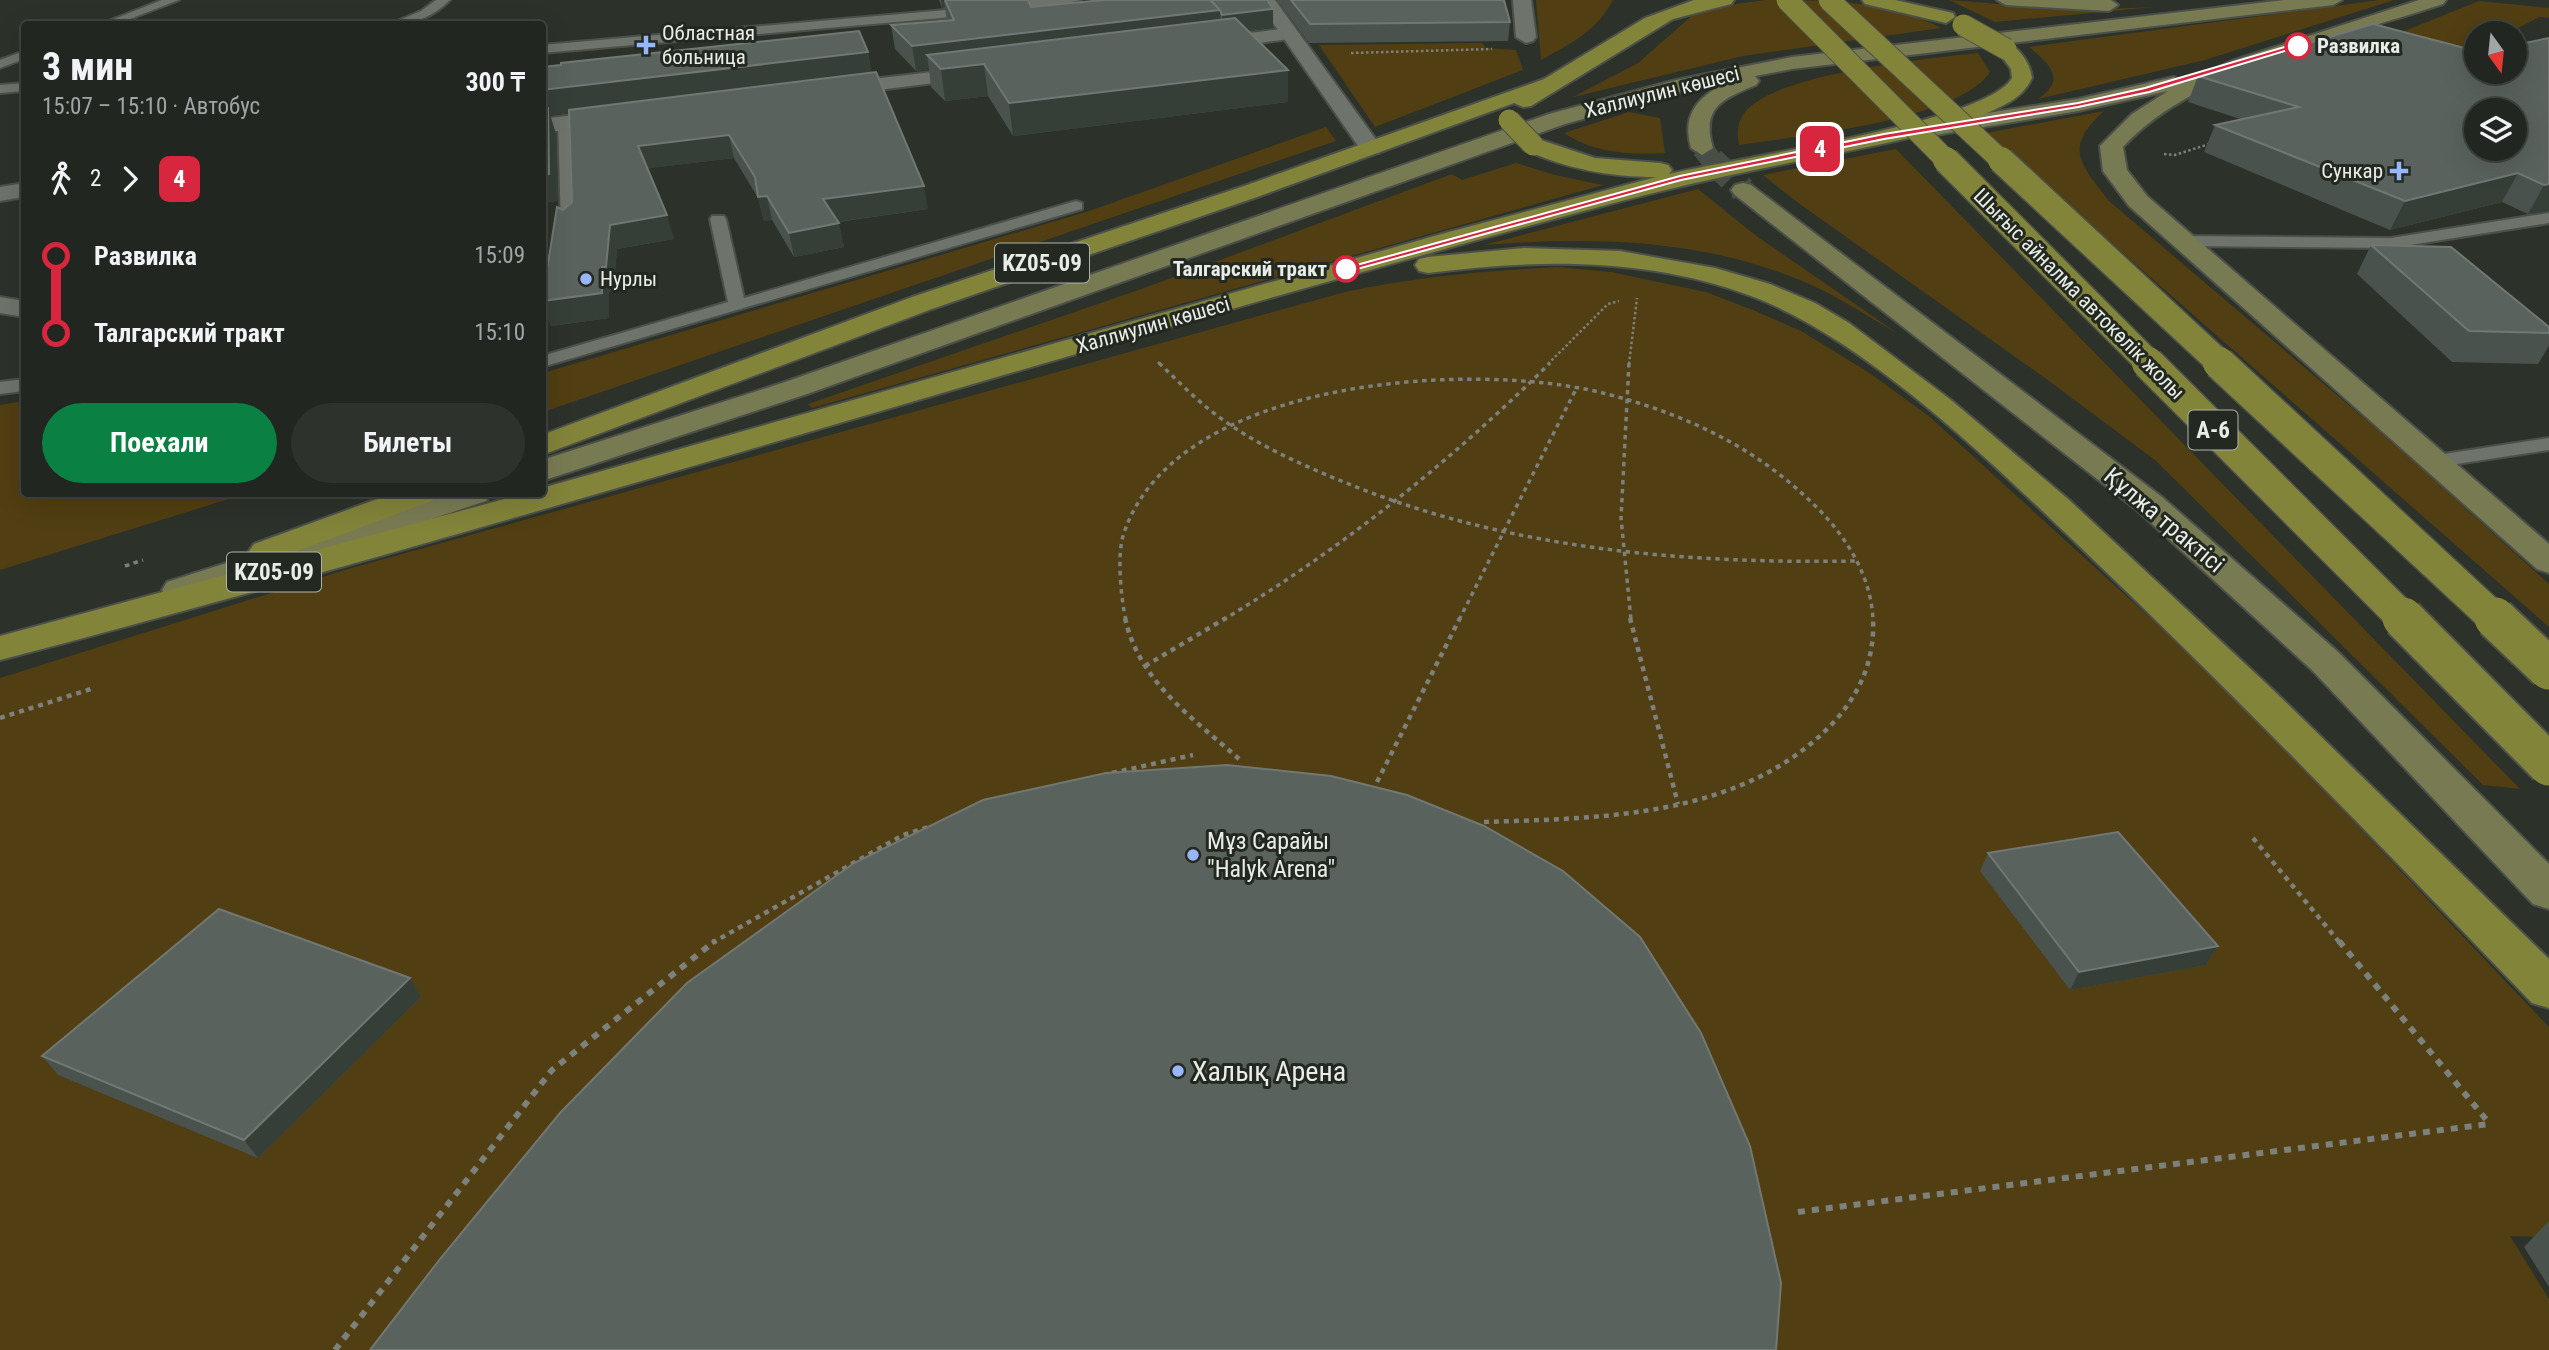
<!DOCTYPE html>
<html lang="ru">
<meta charset="utf-8">
<style>
:root{--surface:#212620;--page:#2d322d;--text:#f1f3f6;--muted:#a2a5a5;--line:#3e433e;--accent:#0b8043}
body{margin:0;font-family:"Roboto Condensed",sans-serif;background:var(--page);color:var(--text);height:100vh;display:flex;flex-direction:column;font-size:26px;white-space:nowrap}
*{box-sizing:border-box;margin:0}
p{font-size:23px;color:var(--muted)}
.icon{flex:none;width:38px;height:38px;fill:none;stroke:currentColor;stroke-width:2;stroke-linecap:round;stroke-linejoin:round}
.map{position:relative;flex:1;overflow:hidden}
.details{position:absolute;left:21px;top:21px;width:525px;height:476px;display:flex;flex-direction:column;background:var(--surface);border-radius:7px;box-shadow:0 7px 28px #0002,0 0 0 2px var(--line)}
.details>*{flex:none}
.badge{padding:0 14px;border-radius:10px;font-size:24px;line-height:46px}
.needle{width:46px;rotate:165deg}
.tools{position:absolute;left:2464px;top:21px;display:grid;gap:14px}
.tools a{display:grid;place-items:center;width:63px;height:63px;border-radius:50%;background:var(--surface);box-shadow:0 7px 28px #0002,0 0 0 2px var(--line);font-size:35px}
.map>.badge{position:absolute;translate:-50% -50%;box-shadow:0 0 0 4px #fff}
.legs{display:flex;align-items:center;gap:10px;height:77px;padding:0 21px;font-size:23px}
.legs p{margin-inline-start:auto}
.head{display:flex;align-items:center;justify-content:space-between;height:119px;padding:0 21px}
h1{font-size:38px;font-weight:700;line-height:52px}
.button{display:flex;gap:14px;margin-top:auto;padding:14px 21px}
.button a{flex:1;height:80px;border-radius:42px;background:var(--accent);color:#fff;font-size:28px;font-weight:700;line-height:80px;text-align:center}
.button a+a{background:var(--page);color:var(--text)}
ul{padding:0 21px;list-style:none}
li{display:flex;align-items:center;gap:24px;height:77px;font-size:26px}
li i{display:grid;place-items:center;width:10px;height:100%;margin:0 9px;background:currentColor}
li i::after{content:'';width:18px;height:18px;margin:-9px;border:5px solid;border-radius:50%;background:var(--surface)}
li p{margin-inline-start:auto}
li:first-child i{background:linear-gradient(#0000 50%,currentColor 0)}
li:last-child i{background:linear-gradient(currentColor 50%,#0000 0)}
.map>svg:first-child{display:block}
.green{fill:#513e12}
.lines{fill:none;stroke-linecap:round;stroke-linejoin:round}
.secondary-tunnel-far1{stroke:#484e46;stroke-width:21;stroke-dasharray:21 10;stroke-linecap:butt}
.secondary-tunnel{stroke:#484e46;stroke-width:26;stroke-dasharray:26 13;stroke-linecap:butt}
.service-casing{stroke:#4c504a;stroke-width:4}
.minor-casing{stroke:#4c504a;stroke-width:4}
.tertiary-casing{stroke:#4c504a;stroke-width:4}
.secondary-casing{stroke:#4c504a;stroke-width:4}
.primary-casing{stroke:#4c504a;stroke-width:4}
.path-far3{stroke:#7c817b;stroke-width:2.5;stroke-dasharray:2.5 2.5;stroke-linecap:butt}
.path-far2{stroke:#7c817b;stroke-width:3.5;stroke-dasharray:4.5 4.5;stroke-linecap:butt}
.path-far1{stroke:#7c817b;stroke-width:4.5;stroke-dasharray:5 5;stroke-linecap:butt}
.path{stroke:#7c817b;stroke-width:6;stroke-dasharray:7 7;stroke-linecap:butt}
.service{fill:#6e736b;fill-rule:evenodd}
.minor{fill:#6e736b;fill-rule:evenodd}
.tertiary{fill:#6e736b;fill-rule:evenodd}
.secondary{fill:#787b52;fill-rule:evenodd}
.primary{fill:#82843a;fill-rule:evenodd}
.primary-bridge-far3-casing{stroke:#4c504a;stroke-width:23;stroke-linecap:butt}
.primary-bridge-far2-casing{stroke:#4c504a;stroke-width:29;stroke-linecap:butt}
.primary-bridge-far1-casing{stroke:#4c504a;stroke-width:35;stroke-linecap:butt}
.primary-bridge-casing{stroke:#4c504a;stroke-width:45;stroke-linecap:butt}
.primary-bridge-far3{stroke:#82843a;stroke-width:21}
.primary-bridge-far2{stroke:#82843a;stroke-width:26}
.primary-bridge-far1{stroke:#82843a;stroke-width:32}
.primary-bridge{stroke:#82843a;stroke-width:41}
.wall{fill:#49524d}
.shaded-wall{fill:#363e38}
.building{fill:#5a625d;stroke:#717873;stroke-width:2;fill-rule:evenodd}
.line-1{fill:#d7263d;stroke:#fff;stroke-width:2}
.poi-dot{fill:#97b6fd;stroke:#232820;stroke-width:2.5}
.stop-1-dot{fill:#fff;stroke:#d7263d;stroke-width:3.5}
.labels{text-anchor:middle;dominant-baseline:central;stroke-width:6;stroke-linejoin:round;paint-order:stroke}
.far-poi-label{font-size:21px;fill:#e9ede8;stroke:#232820;text-anchor:start}
.far-stop-label{font-size:21px;font-weight:bold;fill:#e9ede8;stroke:#232820;text-anchor:start}
.far-street-label{font-size:21px;fill:#e9ede8;stroke:#232820}
.shield{fill:#232820;stroke:#aeb2ac;stroke-width:2}
.shield-label{font-size:23px;font-weight:bold;fill:#e9ede8}
.street-label{font-size:24px;fill:#e9ede8;stroke:#232820}
.poi-label{font-size:24px;fill:#e9ede8;stroke:#232820;text-anchor:start}
.near-poi-label{font-size:28px;fill:#e9ede8;stroke:#232820;text-anchor:start}
</style>
<div class="map">
<svg width="2549" height="1350" viewBox="0 0 2549 1350">
<rect width="100%" height="100%" fill="#2c322a"/>
<path class="green" d="M1536,0H1613C1597,31 1570,44 1541,60Z
M1766,0C1827,0 1887,0 1941,28L1743,56L1573,97L1638,63L1694,14L1713,7Z
M1949,0L2077,10L2155,7L1995,22Z
M2379,0H2394L2205,60L2038,99C2067,80 2050,64 2029,47Z
M2479,1L2549,8V18L2539,17L2509,33H2476V72H2515V43L2549,49V77L2294,83L2362,48Z
M1482,43L1486,48L1516,50L1523,70L1375,127L1319,45Z
M1978,53L1990,72C1958,121 1796,136 1739,145C1736,130 1738,117 1751,106C1792,72 1924,59 1978,53Z
M2104,111C2063,148 2080,163 2109,201L2398,447L2549,584V627L1986,133Z
M1629,112L1660,118L1665,153C1630,155 1593,153 1564,133Z
M1326,127L1336,141L543,412V373L1089,211Z
M1896,149L2520,789L2483,785L2155,460L2045,378L1797,202L1763,175Z
M1516,163L1555,175L1603,185L812,408L808,404L1147,287L1452,174L1462,180Z
M1698,189L1755,235L1897,333C1874,320 1851,305 1828,293C1721,239 1600,236 1484,245Z
M1556,267L1611,272L1706,292L1753,310L1801,331L1868,372L1930,417L2223,684L2549,1027V1237L2510,1236L2549,1299V1350H0V678L348,569L1345,292C1415,277 1485,271 1556,267Z
M24,401V494H245L0,570V405Z"/>
<g class="lines">
<path class="secondary-tunnel-far1" d="M1702,148L1713,162"/>
<path class="secondary-tunnel" d="M1712,160L1743,190"/>
<defs>
<path id="service" d="M162,0H179L117,24H101Z
M436,0H450C434,16 413,26 390,24L421,11Z
M1030,0H1081L1031,10L542,53V45L1028,3Z
M24,51V59L0,68V60Z
M24,83V91L0,93V85Z
M565,119L572,123L577,226L569,231L561,226L558,123Z
M1076,201L1082,203V209L542,367V356L728,302L710,219L712,216H724L726,219L744,298Z
M2549,213V223L2391,248L2183,246L2175,241L2183,236L2391,238Z
M24,379V391L0,394V382Z
M2549,438V450L2437,467L2427,461L2437,455Z"/>
<path id="minor" d="M1513,0H1531L1536,37L1533,41L1526,43L1516,37Z
M1290,28L1300,34L1297,38L1206,50L1196,44L1206,38Z
M983,66L993,72L990,76L830,96L819,90L830,84Z
M621,109L629,111L632,116L629,121L542,133V119Z
M24,183V197L0,201V187Z
M0,297L24,301V317L0,313Z"/>
<path id="tertiary" d="M1257,0H1275L1382,148L1379,153H1363Z"/>
<path id="secondary" d="M1997,0H2111L2118,5L2109,11L2006,5Z
M2285,0H2342L2333,5L1792,69L1755,76L1759,81L1756,85C1722,99 1701,108 1713,148L1702,155L1691,148C1681,114 1699,95 1730,81L1686,90L1565,124L807,394L542,481V460L785,382L1549,114L1676,80L1792,57Z
M2419,0H2446L2443,4C2346,36 2192,71 2123,147L2127,170L2147,196L2549,544V573L2537,569L2129,206L2103,171L2100,146L2132,114L2168,91L2078,111L1924,137L1913,130L1924,123L2078,99L2174,77L2184,83L2232,61Z
M1743,183L1751,185L2162,497L2338,652L2549,864V909L2533,904L2312,670L2138,511L1735,195L1731,190L1735,185Z
M442,494H491L486,501L193,598L180,601L167,598L162,590L167,582Z"/>
<path id="primary" d="M1694,0H1734L1731,4L1673,19L1531,106L1523,107L1514,103L1260,196L932,309L542,455V435L912,297L1244,186L1544,79L1645,18Z
M1862,0H1895L1953,13L1955,17L1946,23L1865,4Z
M2006,43C2019,46 2031,65 2032,78C2026,91 2015,100 2002,106C1948,133 1877,145 1818,157C1744,172 1672,187 1599,207C1064,350 536,520 0,660V636L523,494H542V488L1445,233L1656,177C1610,177 1567,169 1525,150L1522,145L1525,140H1541L1595,158L1660,163L1668,165L1672,170L1669,174C1728,159 1987,123 2012,78L2011,69L1996,49Z
M1524,248L1620,251L1715,268L1770,284L1815,303L1849,323L1951,400L2068,499L2271,688L2549,959V1008L2532,1003C2382,847 2232,692 2076,543C1989,460 1864,338 1751,296C1647,257 1536,259 1428,273L1419,271L1415,265L1419,259L1428,257Z
M391,494H437L432,501L278,558L266,561L254,558L249,551L254,544Z"/>
</defs>
<use href="#service" class="service-casing"/>
<use href="#minor" class="minor-casing"/>
<use href="#tertiary" class="tertiary-casing"/>
<use href="#secondary" class="secondary-casing"/>
<use href="#primary" class="primary-casing"/>
<path class="path-far3" d="M1351,53L1492,49
M2164,154L2175,155L2209,144
M1158,362L1160,364
M1548,364L1608,304L1619,301
M1629,364L1637,298"/>
<path class="path-far2" d="M1159,363C1180,383 1201,405 1226,422C1260,446 1300,464 1339,480C1504,549 1681,564 1858,561
M1629,363L1621,518L1631,620
M125,566L143,560
M1126,620C1121,600 1117,556 1123,536C1172,378 1471,360 1603,393C1679,412 1750,444 1807,498C1842,530 1871,572 1873,620
M1223,620C1344,547 1450,462 1550,363
M1459,620L1576,389"/>
<path class="path-far1" d="M1125,618C1139,682 1193,718 1239,759
M1630,618L1678,804
M1145,666L1226,618
M0,718L94,688
M1112,773L1193,755
M1377,782L1460,618
M1484,822C1605,818 1743,817 1832,724C1860,694 1875,660 1873,618
M2253,838L2340,943
M712,943L903,835L929,827"/>
<path class="path" d="M2339,941L2489,1123
M1798,1212L2489,1124
M335,1350L552,1070L715,941"/>
<use href="#service" class="service"/>
<use href="#minor" class="minor"/>
<use href="#tertiary" class="tertiary"/>
<use href="#secondary" class="secondary"/>
<use href="#primary" class="primary"/>
<defs>
<path id="primary-bridge-far3" d="M1787,0L1948,162
M1829,0L2003,162
M1963,25L2006,49
M1509,120L1533,145"/>
<path id="primary-bridge-far2" d="M1946,160L2150,364
M2001,160L2221,364"/>
<path id="primary-bridge-far1" d="M2148,363L2405,620
M2219,363L2496,620"/>
<path id="primary-bridge" d="M2403,618L2549,765
M2495,618L2549,669"/>
</defs>
<use href="#primary-bridge-far3" class="primary-bridge-far3-casing"/>
<use href="#primary-bridge-far2" class="primary-bridge-far2-casing"/>
<use href="#primary-bridge-far1" class="primary-bridge-far1-casing"/>
<use href="#primary-bridge" class="primary-bridge-casing"/>
<use href="#primary-bridge-far3" class="primary-bridge-far3"/>
<use href="#primary-bridge-far2" class="primary-bridge-far2"/>
<use href="#primary-bridge-far1" class="primary-bridge-far1"/>
<use href="#primary-bridge" class="primary-bridge"/>
</g>
<path class="wall" d="M939,0H1028L1031,7L1267,0L1273,27L1248,31L1288,70V102L1013,136L988,96L945,101L931,87L929,69L916,71L895,49L891,25L947,20L945,8H942Z
M1277,0H1504L1510,22L1508,41L1309,43Z
M2549,38V211L2528,214L2502,202L2390,230L2204,152L2215,125L2240,119L2188,102L2198,76L2476,72Z
M868,52L871,73L928,209L838,222L844,247L794,257L772,220L764,221L758,198L734,158L648,168L674,239L617,249L613,292H609V318L551,326L542,301L563,210L572,202L569,113L550,115L556,134L558,201L542,203V67Z
M2371,245L2549,327V346L2538,364L2452,362L2357,274Z
M1988,853L2218,946L2206,965L2070,990L1980,871Z
M410,978L421,997L258,1158L58,1075L42,1056Z
M2549,1221V1287L2524,1247Z"/>
<path class="shaded-wall" d="M941,0H944L945,7L942,8Z
M1273,9V27L1222,34V15Z
M1220,10L1221,34L927,55L929,69L916,71L912,46Z
M868,52L872,76L550,115L556,134L558,201L542,203V90Z
M984,64L988,96L945,101L941,69Z
M1288,70V102L1013,136L1009,103Z
M729,135L734,158L644,169L638,146Z
M2518,173L2502,202L2390,230L2405,201Z
M2549,184V211L2528,214L2544,185Z
M924,186L928,209L828,223L823,199Z
M767,196L772,220L764,221L758,197Z
M667,215L674,239L617,249L613,292H609V318L551,326L542,301L602,267L610,225Z
M839,223L844,247L794,257L789,233Z
M2218,946L2206,965L2070,990L2079,972Z
M410,978L421,997L258,1158L244,1140Z"/>
<path class="building" d="M945,0H1028L1031,7L1103,0H1210L1220,10L912,46L891,25L954,20Z
M1211,0H1267L1273,9L1222,15L1220,10Z
M1291,0H1504L1510,22L1310,24Z
M1235,18L1288,70L1009,103L984,64L941,69L927,55Z
M2373,24L2476,51V72H2515V45L2549,38V184L2544,185L2518,173L2405,201L2215,125L2299,107L2198,76ZM2476,110H2515V149H2476Z
M859,31L868,52L542,90V67L561,65V63Z
M876,72L924,186L823,199L839,223L789,233L767,196L758,197L755,177L729,135L638,146L667,215L610,225L606,267H602V293L542,301L557,207L563,210L572,202L569,110Z
M542,108H548L549,174H542Z
M2371,245L2451,247L2549,327V333L2469,331Z
M1227,765L1331,776L1407,795L1484,826L1563,871L1640,937L1701,1033L1750,1146L1781,1283L1776,1350H370L440,1259L560,1113L687,983L854,863L983,800L1106,773Z
M2118,832L2218,946L2079,972L1988,853Z
M219,909L410,978L244,1140L42,1056Z"/>
<path class="line-1" d="M2295,44L2301,46L2149,92L2078,107L1884,139L1681,180L1350,271L1342,269L1680,176L1884,134L2078,103L2145,88Z"/>
<g class="poi-dot">
<path d="M642.5 34.5h7v7h7v7h-7v7h-7v-7h-7v-7h7z"/>
<path d="M2395.5 160.5h7v7h7v7h-7v7h-7v-7h-7v-7h7z"/>
<circle cx="586" cy="279" r="7"/>
<circle cx="1193" cy="855" r="7"/>
<circle cx="1178" cy="1071" r="7"/>
</g>
<g class="stop-1-dot">
<circle cx="2298" cy="46" r="12"/>
<circle cx="1346" cy="269" r="12"/>
</g>
<g class="labels">
<g class="far-poi-label">
<text x="662" y="33">Областная<tspan x="662" dy="24">больница</tspan></text>
<text x="2383" y="171" text-anchor="end">Сункар</text>
<text x="600" y="279">Нурлы</text>
</g>
<g class="far-stop-label">
<text x="2317" y="46">Развилка</text>
<text x="1327" y="269" text-anchor="end">Талгарский тракт</text>
</g>
<g class="far-street-label">
<text transform="translate(1662 92) rotate(-14)">Халлиулин көшесі</text>
<text transform="translate(2079 294) rotate(45)">Шығыс айналма автокөлік жолы</text>
<text transform="translate(1153 325) rotate(-16)">Халлиулин көшесі</text>
</g>
<g class="shield">
<rect x="995" y="243.5" width="94" height="39" rx="5"/>
<rect x="2188.5" y="410.5" width="49" height="39" rx="5"/>
<rect x="227" y="552.5" width="94" height="39" rx="5"/>
</g>
<g class="shield-label">
<text x="1042" y="263">KZ05-09</text>
<text x="2213" y="430">A-6</text>
<text x="274" y="572">KZ05-09</text>
</g>
<g class="street-label">
<text transform="translate(2164 520) rotate(40)">Құлжа трактісі</text>
</g>
<g class="poi-label">
<text x="1207" y="841">Мұз Сарайы<tspan x="1207" dy="28">"Halyk Arena"</tspan></text>
</g>
<g class="near-poi-label">
<text x="1192" y="1071">Халық Арена</text>
</g>
</g>
</svg>
<div class="tools">
<a><svg class="needle" viewBox="-14 -14 28 28"><path d="M0-13l5 13h-10z" fill="#e53935"/><path d="M0 13l5-13h-10z" fill="#a2a5a5"/></svg></a>
<a><svg class="icon" aria-label="layers" viewBox="0 0 24 24"><path d="M12 4l9 5-9 5-9-5zM3 14l9 5 9-5"/></svg></a>
</div>
<b class="badge" style="left:1820px;top:149px;background:#d7263d;color:#fff">4</b>
<section class="details">
<div class="head"><div><h1>3 мин</h1><p>15:07 – 15:10 · Автобус</p></div><b>300 ₸</b></div>
<div class="legs"><svg class="icon" aria-label="walk" viewBox="0 0 24 24"><circle cx="13" cy="4" r="2"/><path d="M13 8l-2 6 4 7M11 14l-3 7M7 12l3-4h3l4 4"/></svg>2<svg class="icon" aria-label="forward" viewBox="0 0 24 24"><path d="M9 5l7 7-7 7"/></svg><b class="badge" style="background:#d7263d;color:#fff">4</b></div>
<ul>
<li><i style="color:#d7263d"></i><b>Развилка</b><p>15:09</p></li>
<li><i style="color:#d7263d"></i><b>Талгарский тракт</b><p>15:10</p></li>
</ul>
<div class="button"><a>Поехали</a><a>Билеты</a></div>
</section>
</div>
